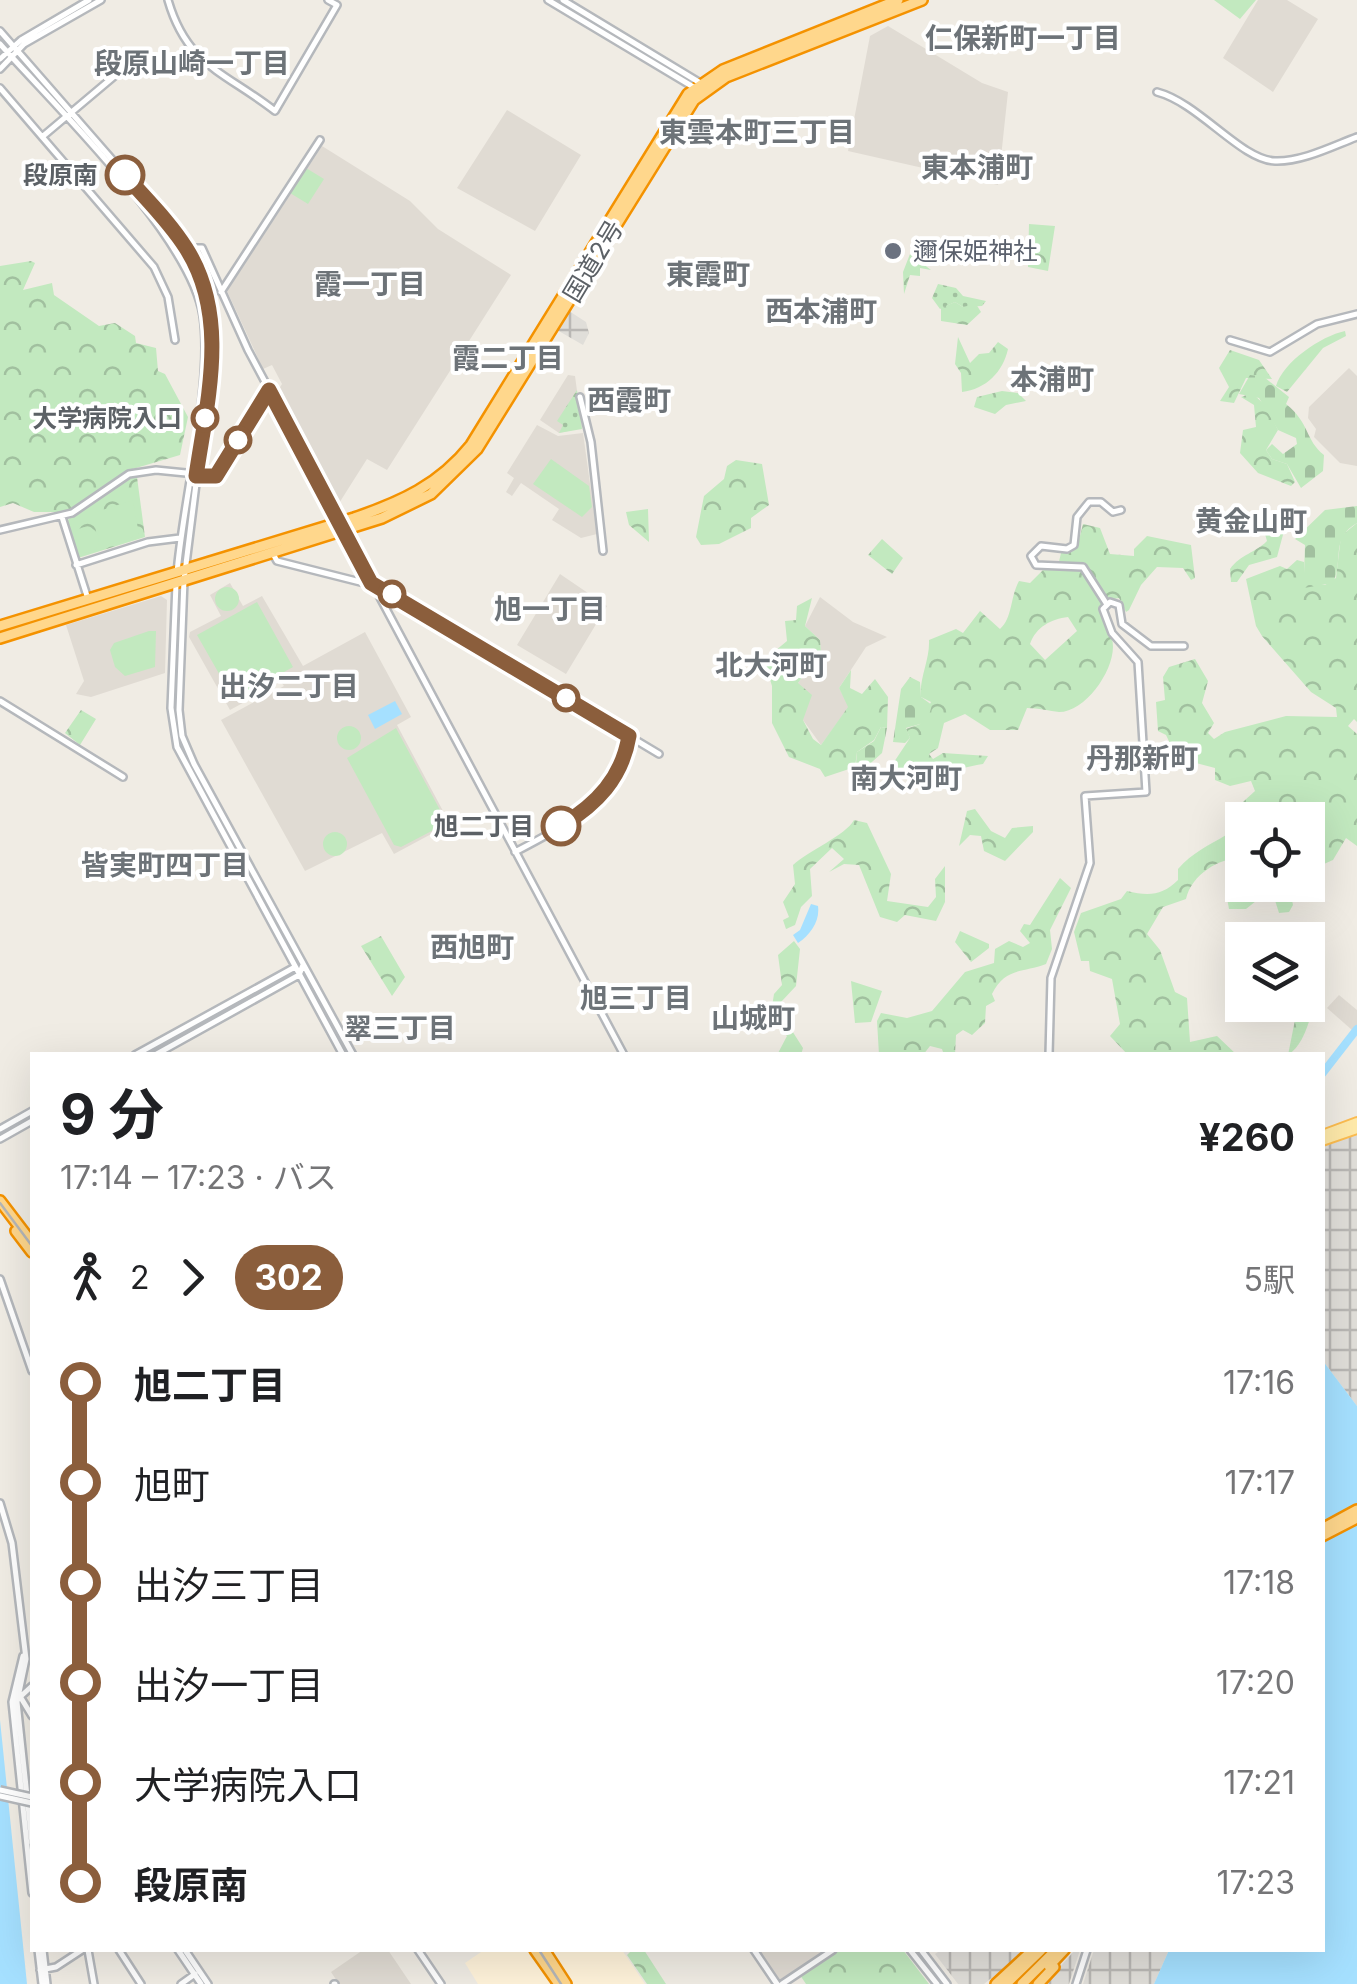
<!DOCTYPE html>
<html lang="ja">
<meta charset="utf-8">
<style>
:root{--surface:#fff;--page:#f2f2f2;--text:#202124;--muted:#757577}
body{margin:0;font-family:Inter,"Noto Sans JP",sans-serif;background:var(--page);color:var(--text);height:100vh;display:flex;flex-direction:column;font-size:38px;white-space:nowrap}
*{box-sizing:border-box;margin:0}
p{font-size:32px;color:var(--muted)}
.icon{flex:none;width:55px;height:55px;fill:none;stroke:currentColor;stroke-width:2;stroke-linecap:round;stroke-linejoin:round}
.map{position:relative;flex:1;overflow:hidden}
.sheet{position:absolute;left:30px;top:1052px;width:1295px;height:900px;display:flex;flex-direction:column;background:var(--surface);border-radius:0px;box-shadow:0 10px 40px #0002}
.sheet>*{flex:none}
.badge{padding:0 20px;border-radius:32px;font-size:35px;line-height:65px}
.buttons{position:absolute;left:1225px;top:802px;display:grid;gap:20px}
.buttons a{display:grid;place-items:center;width:100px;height:100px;border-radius:0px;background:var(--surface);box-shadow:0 10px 40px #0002;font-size:50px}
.map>.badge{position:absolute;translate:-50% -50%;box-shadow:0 0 0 5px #fff}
.legs{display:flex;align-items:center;gap:15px;height:110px;padding:0 30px;font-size:32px}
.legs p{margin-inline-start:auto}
.overview{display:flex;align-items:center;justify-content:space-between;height:170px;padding:0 30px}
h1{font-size:55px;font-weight:700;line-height:75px}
ul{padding:0 30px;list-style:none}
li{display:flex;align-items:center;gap:35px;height:100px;font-size:38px}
li i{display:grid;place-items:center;width:15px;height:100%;margin:0 12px;background:currentColor}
li i::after{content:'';width:25px;height:25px;margin:-12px;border:8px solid;border-radius:50%;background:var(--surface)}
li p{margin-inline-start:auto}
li:first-child i{background:linear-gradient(#0000 50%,currentColor 0)}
li:last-child i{background:linear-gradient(currentColor 50%,#0000 0)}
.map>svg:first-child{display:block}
.commercial{fill:#fff3da}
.industrial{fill:url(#industrial-grid)}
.education{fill:#e0dbd3}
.grass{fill:url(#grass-dots)}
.forest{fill:url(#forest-crowns);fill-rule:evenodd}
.cemetery{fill:url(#cemetery-stones)}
.pitch{fill:#c2e9bf}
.water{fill:#a5e0ff}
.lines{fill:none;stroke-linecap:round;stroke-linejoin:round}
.river{stroke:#a5e0ff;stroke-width:8}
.minor-casing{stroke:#b5b8bc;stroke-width:10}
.major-casing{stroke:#fdbd50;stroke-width:12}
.highway-casing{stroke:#f49200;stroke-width:14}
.minor{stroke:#fff;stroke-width:5}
.major{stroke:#ffeaaa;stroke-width:8}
.highway{stroke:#ffd78c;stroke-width:9}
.tram{stroke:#b5b6b7;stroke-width:2.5}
.minor-bridge-casing{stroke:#b5b8bc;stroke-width:10;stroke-linecap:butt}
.minor-bridge{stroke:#fff;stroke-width:5}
.line-1-casing{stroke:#fff;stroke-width:22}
.line-1{stroke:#8b5e3c;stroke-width:15}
.stop-1-dot{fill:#fff;stroke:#8b5e3c;stroke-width:5}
.worship-dot{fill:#6b7280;stroke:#fff;stroke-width:4}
.labels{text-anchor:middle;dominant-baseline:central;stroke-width:8;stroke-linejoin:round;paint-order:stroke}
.stop-label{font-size:25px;font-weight:bold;fill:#5c6166;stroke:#fff;text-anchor:end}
.worship-label{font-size:25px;fill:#5b616d;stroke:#fff;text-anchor:start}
.street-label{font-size:25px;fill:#5c6166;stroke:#fff}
.neighbourhood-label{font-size:28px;font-weight:bold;fill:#6d7378;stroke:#fff}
</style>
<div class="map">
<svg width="1357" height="1984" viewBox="0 0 1357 1984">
<defs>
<pattern id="industrial-grid" width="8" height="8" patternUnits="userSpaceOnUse" patternTransform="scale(2.5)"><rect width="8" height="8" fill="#e0ded9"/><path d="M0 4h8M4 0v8" fill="none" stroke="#b9b7b4"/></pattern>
<pattern id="grass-dots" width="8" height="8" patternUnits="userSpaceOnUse" patternTransform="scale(2.5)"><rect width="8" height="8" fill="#c2e9bf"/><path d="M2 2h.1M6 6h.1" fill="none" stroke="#a1c09f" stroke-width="1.8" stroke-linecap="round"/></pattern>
<pattern id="forest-crowns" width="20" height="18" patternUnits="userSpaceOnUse" patternTransform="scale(2.5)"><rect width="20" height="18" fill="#c2e9bf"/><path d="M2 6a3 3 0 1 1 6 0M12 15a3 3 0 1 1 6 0" fill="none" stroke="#a1c09f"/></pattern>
<pattern id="cemetery-stones" width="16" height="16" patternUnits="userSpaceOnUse" patternTransform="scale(2.5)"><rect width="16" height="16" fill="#c2e9bf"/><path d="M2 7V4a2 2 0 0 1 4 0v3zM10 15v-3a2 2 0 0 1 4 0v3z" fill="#a1c09f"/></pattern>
</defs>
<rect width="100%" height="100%" fill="#f0ece4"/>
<path class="commercial" d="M484,1950H622L645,1984H478L465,1963Z"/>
<path class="industrial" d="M569,311L586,322L589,333L583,345L557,330Z
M1357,1134V1406L1323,1361L1322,1147Z
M941,1950H1026L984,1984H958L935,1954Z
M1075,1950H1080L1069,1984H1045Z
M1094,1950H1169L1154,1984H1083Z"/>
<path class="education" d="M1258,0H1287L1318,19L1273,92L1223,58Z
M888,26L982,83L1008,92L998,185L848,151L870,36Z
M507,110L581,155L535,231L457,188Z
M322,146L410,201L438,229L511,275L387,470L367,459L336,508L275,395L282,384L272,365L263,369L227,291Z
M1349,368L1357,376V466L1340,463L1314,437L1316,429L1308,418L1309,407Z
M568,375L575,376L582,428L559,433L540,420Z
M537,425L558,436L583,433L597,534L581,538L552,520L559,509L521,483L512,496L506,492L514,478L507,473Z
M560,574L607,606L566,674L517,645Z
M230,583L243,606L262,596L303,666L365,632L411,717L397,725L450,824L394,854L382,833L305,871L221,720L284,686L281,682L230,710L189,637L190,632L221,616L210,595Z
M161,596L167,600L165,673L91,697L76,694L84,681L66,625Z
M820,597L853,622L887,637L866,647L839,688L849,707L821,745L803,720L798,683L821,652L820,640L805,626Z
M1339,995L1357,1010V1025L1352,1030L1327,1008Z
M363,1950H388L411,1984H339L331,1972Z
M757,1950H827L779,1980Z"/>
<path class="grass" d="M938,284L956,288L963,296L986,301L982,306L963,307L955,302L940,309L932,298Z
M577,390L582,429L559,433L563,425L557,421Z"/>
<path class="forest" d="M1214,0H1256L1240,19Z
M1029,224L1055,226L1048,271L1028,267Z
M910,254L931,270L920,268V276L910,275L904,294L903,272Z
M31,261L35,263L23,290L52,283L54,295L99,326L115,323L135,336L136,343L156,348L158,371L165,374L188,417L180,455L126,471L67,512H34L13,503L0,507V266Z
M955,302L963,307L976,304L981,312L967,325L941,321V308Z
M1345,331L1346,336L1323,348L1287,392L1276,386C1283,362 1321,336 1345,331Z
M958,337L970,363L979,354L989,353L998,342L1008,349C1003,372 986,389 962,392L961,373L955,364Z
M1230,350L1259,360L1272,379L1246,378L1234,403L1220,401L1229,387L1219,368Z
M1002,391L1018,393L1026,401L1006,405L995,414L974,407L977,397Z
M1252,393L1266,406L1278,430L1266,450L1272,459L1287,464L1295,482L1291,486L1258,473L1240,453L1243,430L1256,427L1254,405L1241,397Z
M736,460L762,464L769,505L751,518V528L719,544L701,545L696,537L704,496L724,479L727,466Z
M129,477H137L145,537L78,558L66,521Z
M648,509L649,542L629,525L626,512Z
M1291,513H1307L1284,531L1277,557L1249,565L1237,582H1231L1230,569C1241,554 1255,553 1267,541L1263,527L1268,520Z
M1357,523V722L1354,719L1348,726L1357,734V846L1346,838L1333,860L1308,871V820H1242V857C1218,859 1192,874 1186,899L1163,907L1147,934L1160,950L1175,992L1187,998L1190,1042L1217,1036L1237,1055H1128L1110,1036L1120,1024L1112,979L1090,971L1089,961H1081L1074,932L1081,913L1121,899L1127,891C1148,896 1162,896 1178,880V869C1193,852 1208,846 1226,835L1233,811L1255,791L1251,781L1230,786L1215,780V768L1177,758L1166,735L1158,731L1156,702L1165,700L1163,677L1169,667L1195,659L1208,681L1202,703L1214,723L1208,733L1214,739L1225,732L1286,716L1337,717L1336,708L1311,692L1262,636L1256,626L1246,579L1280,566L1287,569L1297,560L1304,562V573L1313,584L1325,585L1336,578L1341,536Z
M1083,524L1100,528L1110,554L1134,556V549L1147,536L1191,545L1195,578L1191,580L1183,568L1157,567L1141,585L1129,610L1126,612L1119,598L1102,601C1100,618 1109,624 1112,639C1119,664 1087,712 1059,712C1050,711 1038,708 1027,708L1018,730H990L965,714L944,723L938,748L929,754L933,759L943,753L988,756L983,764C945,769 926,790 888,771L910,738L906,729L920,724L931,702L921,697C919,678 930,660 929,640L956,629L963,633L980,611L1000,629C1013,617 1010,597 1019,581L1030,583L1044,569L1057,570L1061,553L1078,544ZM1068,617L1077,631L1045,660L1030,644C1036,627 1051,619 1068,617Z
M882,539L903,558L892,574L868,555Z
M812,598L805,626L820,640L821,652L798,683L812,695L803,720L813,739L821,745L848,707L839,688L851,670L850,688L862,694L875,679L888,697L887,728L881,727L874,740L857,752L855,767L825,777L820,769L789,757L772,723V686L764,660L787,641L785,621L796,620L797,606Z
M81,710L96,719L80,745L65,733Z
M975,809L991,831L1005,838L1012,828L1033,826V832L1005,861L984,851L981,836L970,835L959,846L967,811Z
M854,820L867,823L891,874L887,901L928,907L936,897L935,879L945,866V902L936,921L905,915L897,922L880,917L859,865L844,864L829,872L844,859L832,848L810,869L812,896L801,907L795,925L786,929L783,920L789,917L783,902L795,884L793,865C809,850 845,836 854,820Z
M1242,877V885H1289L1293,905L1289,912L1279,913L1273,894L1266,893L1246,909H1229L1226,893Z
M1060,878L1071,888L1050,930L1052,949L1046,964C1023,973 1005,967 992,994L995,1001L986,1006L985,1023L972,1035L963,1030L956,1035L955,1055H944L942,1049L930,1046L923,1055H879L877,1021L881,1013L907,1018L932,1011L965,972L994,963L995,949L1009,941L1023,947L1030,943L1020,931L1024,924L1030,925Z
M960,931L989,944V948L971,962L955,942Z
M381,936L405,977L392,996L361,946Z
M794,941L800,949L796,986L781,1002L786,1010L797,1008L789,1026L803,1048L801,1055H777L787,1036L770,1019L774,994L782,985L778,955Z
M1316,969C1317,996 1309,1042 1288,1055L1298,1005H1308V973Z
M851,981L882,991L871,1022L855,1023Z
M632,1950H644L666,1984H647L627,1955Z
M839,1950H903L929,1984H806L800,1975Z"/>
<path class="cemetery" d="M1250,375L1264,377L1289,397L1286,404C1310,423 1305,440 1324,455L1323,471L1301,488L1287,464L1272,459L1266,450L1272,444L1283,454L1297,444L1296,438L1278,430L1259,398L1239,394Z
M1357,506V523C1330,538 1344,560 1333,583L1304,588L1299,578L1304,573L1305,545L1295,539L1325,510Z
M910,677L920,682L921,697L932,705L927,722L906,728L910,738L905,743L893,742L901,689Z
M881,727L887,728L882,753L863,770L856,764L857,752L874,741Z"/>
<path class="pitch" d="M306,168L324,179L308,204L290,193Z
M551,459L589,486L592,507L582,517L533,484Z
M133,500L139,535L103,546L93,513Z
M73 540a13 13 0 1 1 26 0a13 13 0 1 1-26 0Z
M215 599a12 12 0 1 1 24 0a12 12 0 1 1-24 0Z
M257,602L293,667L234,700L197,635Z
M149,631H156L155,667L125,676L115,667L110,650L114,643Z
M337 738a12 12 0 1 1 24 0a12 12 0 1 1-24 0Z
M396,728L447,823L401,847L394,845L347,758Z
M323 844a12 12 0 1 1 24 0a12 12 0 1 1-24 0Z"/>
<path class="water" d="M395,701L402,714L375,729L368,715Z
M811,904L818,906C820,921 811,934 798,943L793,935L800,930Z
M1323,1361L1357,1406V1984H1154L1169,1950H1322Z
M0,1720L27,1984H0Z"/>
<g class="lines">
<path class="river" d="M1322,1074L1357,1029"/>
<defs>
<path id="minor" d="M168,0C187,66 225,72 275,111L337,5L328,0
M548,0L695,88
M563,0L702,84
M0,31L171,227L203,285L212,356L184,580L179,710L182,736L194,764L353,1055
M0,44C56,107 191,237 203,316C213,385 183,500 177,573
M0,59L21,40L89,0
M0,69L24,44L101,0
M0,88L154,267L168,297L175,340
M1157,92C1199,103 1241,160 1275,161C1302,162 1333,146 1357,137
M42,137L143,52
M188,248H202L248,350L624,1055
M221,292L320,140
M1230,340L1270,352L1317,324L1357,314
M580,397L591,442L603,551
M62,517L88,599
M0,530L72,513L129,474L156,470L216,476L268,391
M272,552L277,561L380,587L659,754
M76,565L148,542L180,538
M176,584L171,708L177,747L343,1055
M1106,603L1083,567L1036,565L1031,556L1041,546L1067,549L1074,545L1077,517L1089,502H1101L1113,512L1121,510
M0,701L123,777
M515,852C567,825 618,798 629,735
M135,1055L295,967
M155,1055L299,975L303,965
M1049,1055L1051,978L1090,863L1085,796L1146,792L1138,662L1112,633L1103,609L1110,602L1119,605L1122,624L1151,646H1184
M0,1129L32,1111
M0,1139L32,1121
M0,1279L32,1371
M0,1503L12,1543L26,1659L17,1702L32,1843
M23,1656L12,1702L32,1893
M18,1693L32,1716
M20,1697L32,1686
M38,1950L42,1984
M43,1950L47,1984
M88,1950L94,1984
M119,1950L141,1984
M178,1950L201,1984
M185,1950L208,1984
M418,1950L441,1984
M754,1950L777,1984
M910,1950L937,1984
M921,1950L947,1984
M40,1970L56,1967L82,1950
M181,1984L195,1974
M334,1984H335
M782,1984L833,1950
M1076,1984L1087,1950"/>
<path id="major" d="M1322,1135L1357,1122
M1322,1141L1357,1129"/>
<path id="highway" d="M0,626L354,518C401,502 439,485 471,445L688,94L723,70L898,0
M0,638L382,518L431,494L477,449L694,100L726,77L922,0
M0,1201L32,1243
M16,1231L32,1252
M1322,1529L1357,1510
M1322,1536L1357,1518
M535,1950L559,1984
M544,1950L566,1984
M1049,1966L1064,1950
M996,1984L1033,1950
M1006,1984L1041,1950
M1022,1984L1056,1950
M1038,1984L1054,1967"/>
</defs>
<use href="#minor" class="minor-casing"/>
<use href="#major" class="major-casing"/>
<use href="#highway" class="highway-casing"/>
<use href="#minor" class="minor"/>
<use href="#major" class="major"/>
<use href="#highway" class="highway"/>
<path class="tram" d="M0,1203L32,1246
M539,1950L561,1984"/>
<defs>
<path id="minor-bridge" d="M0,1790L32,1797
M0,1796L32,1803"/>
</defs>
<use href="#minor-bridge" class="minor-bridge-casing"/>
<use href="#minor-bridge" class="minor-bridge"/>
</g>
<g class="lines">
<defs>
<path id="line-1" d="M125,175C146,199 169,221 186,248C230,317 207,401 196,476H216L269,390L371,583L629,736C622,778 597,804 561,826"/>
</defs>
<use href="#line-1" class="line-1-casing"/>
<use href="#line-1" class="line-1"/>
</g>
<g class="stop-1-dot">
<circle cx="125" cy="175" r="18"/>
<circle cx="205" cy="418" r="12"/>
<circle cx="238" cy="440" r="12"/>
<circle cx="392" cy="594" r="12"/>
<circle cx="566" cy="698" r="12"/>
<circle cx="561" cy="826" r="18"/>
</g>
<circle class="worship-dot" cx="893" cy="251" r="10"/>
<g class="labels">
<g class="stop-label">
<text x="98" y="175">段原南</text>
<text x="182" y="418">大学病院入口</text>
<text x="534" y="826">旭二丁目</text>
</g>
<g class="worship-label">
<text x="913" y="251">邇保姫神社</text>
</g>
<g class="street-label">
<text transform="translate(593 261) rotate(-59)">国道2号</text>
</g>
<g class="neighbourhood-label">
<text x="1023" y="38">仁保新町一丁目</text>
<text x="192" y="63">段原山崎一丁目</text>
<text x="757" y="132">東雲本町三丁目</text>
<text x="977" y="167">東本浦町</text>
<text x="708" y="274">東霞町</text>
<text x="370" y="284">霞一丁目</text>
<text x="821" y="311">西本浦町</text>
<text x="508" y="358">霞二丁目</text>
<text x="1052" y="379">本浦町</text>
<text x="629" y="400">西霞町</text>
<text x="1251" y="521">黄金山町</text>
<text x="550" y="609">旭一丁目</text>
<text x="771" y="665">北大河町</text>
<text x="289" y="686">出汐二丁目</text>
<text x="1142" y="758">丹那新町</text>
<text x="906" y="778">南大河町</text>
<text x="165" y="865">皆実町四丁目</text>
<text x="472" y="947">西旭町</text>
<text x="636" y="998">旭三丁目</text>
<text x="753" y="1018">山城町</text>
<text x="400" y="1028">翠三丁目</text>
</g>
</g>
</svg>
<div class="buttons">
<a><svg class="icon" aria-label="locate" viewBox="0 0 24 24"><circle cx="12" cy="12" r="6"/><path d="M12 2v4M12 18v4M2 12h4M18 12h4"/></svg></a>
<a><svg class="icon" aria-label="layers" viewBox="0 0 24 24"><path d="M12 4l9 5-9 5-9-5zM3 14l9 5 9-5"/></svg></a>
</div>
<section class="sheet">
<div class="overview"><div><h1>9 分</h1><p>17:14 – 17:23 · バス</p></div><b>¥260</b></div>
<div class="legs"><svg class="icon" aria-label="walk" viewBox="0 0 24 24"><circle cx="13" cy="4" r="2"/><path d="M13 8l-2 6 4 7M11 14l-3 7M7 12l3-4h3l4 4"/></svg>2<svg class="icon" aria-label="forward" viewBox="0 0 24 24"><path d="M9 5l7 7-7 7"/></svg><b class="badge" style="background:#8b5e3c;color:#fff">302</b><p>5駅</p></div>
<ul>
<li><i style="color:#8b5e3c"></i><b>旭二丁目</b><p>17:16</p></li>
<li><i style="color:#8b5e3c"></i><span>旭町</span><p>17:17</p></li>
<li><i style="color:#8b5e3c"></i><span>出汐三丁目</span><p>17:18</p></li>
<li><i style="color:#8b5e3c"></i><span>出汐一丁目</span><p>17:20</p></li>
<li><i style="color:#8b5e3c"></i><span>大学病院入口</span><p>17:21</p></li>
<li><i style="color:#8b5e3c"></i><b>段原南</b><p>17:23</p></li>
</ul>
</section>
</div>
